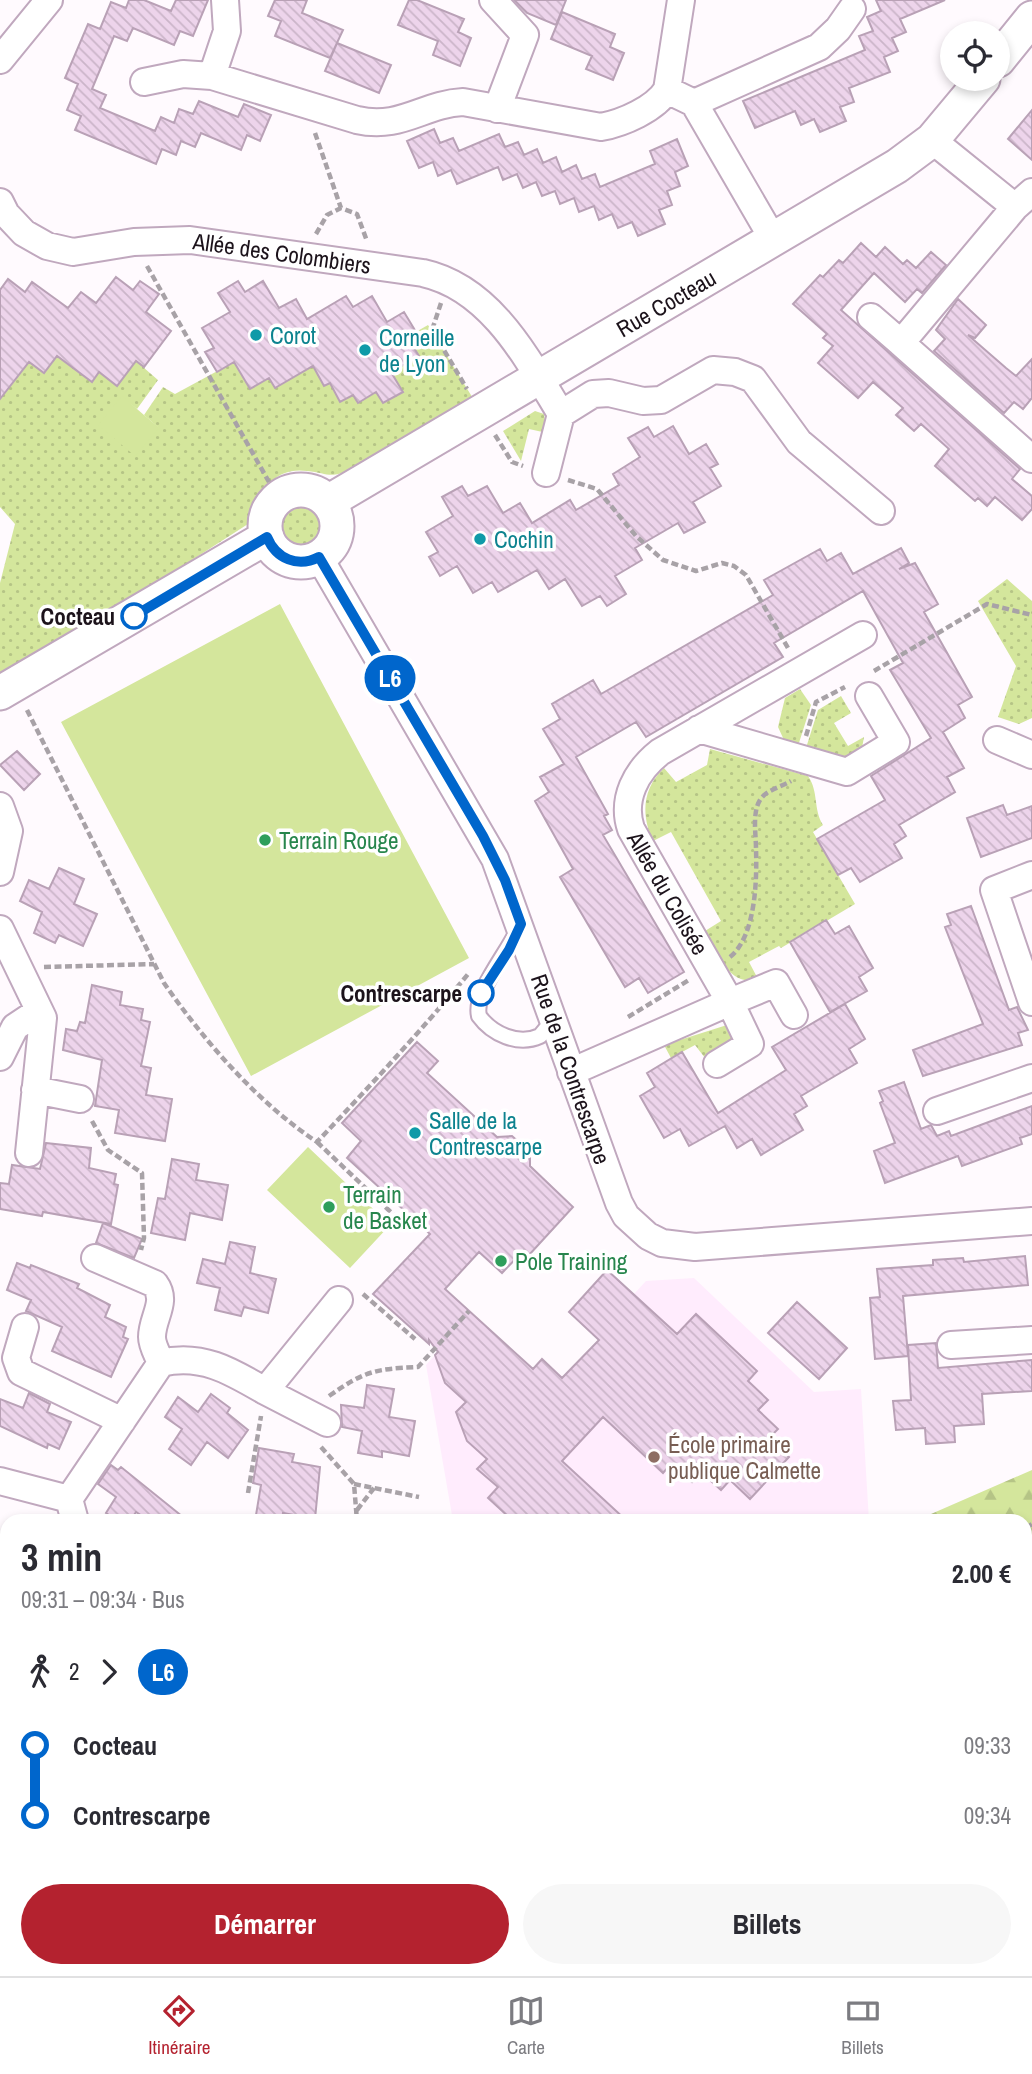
<!DOCTYPE html>
<html lang="fr">
<meta charset="utf-8">
<style>
:root{--surface:#fff;--page:#f7f7f7;--text:#2b2b33;--muted:#7c7c81;--line:#e1e1e2;--accent:#b4222f}
body{margin:0;font-family:"Archivo Narrow",sans-serif;background:var(--page);color:var(--text);height:100vh;display:flex;flex-direction:column;font-size:26px;white-space:nowrap}
*{box-sizing:border-box;margin:0}
p{font-size:23px;color:var(--muted)}
.icon{flex:none;width:38px;height:38px;fill:none;stroke:currentColor;stroke-width:2;stroke-linecap:round;stroke-linejoin:round}
.map{position:relative;flex:1;overflow:hidden}
.sheet{position:absolute;left:0px;top:1514px;width:1032px;height:464px;display:flex;flex-direction:column;background:var(--surface);border-radius:21px 21px 0 0;box-shadow:0 4px 10px #0003}
.sheet>*{flex:none}
.badge{padding:0 14px;border-radius:23px;font-size:24px;line-height:46px}
.controls{position:absolute;left:940px;top:21px;display:grid;gap:14px}
.controls a{display:grid;place-items:center;width:70px;height:70px;border-radius:50%;background:var(--surface);box-shadow:0 4px 10px #0003;font-size:35px}
.map>.badge{position:absolute;translate:-50% -50%;box-shadow:0 0 0 4px #fff}
.legs{display:flex;align-items:center;gap:10px;height:77px;padding:0 21px;font-size:23px}
.legs p{margin-inline-start:auto}
.overview{display:flex;align-items:center;justify-content:space-between;height:119px;padding:0 21px}
h1{font-size:38px;font-weight:800;line-height:52px}
.cta{display:flex;gap:14px;margin-top:auto;padding:14px 21px}
.cta a{flex:1;height:80px;border-radius:42px;background:var(--accent);color:#fff;font-size:28px;font-weight:800;line-height:80px;text-align:center}
.cta a+a{background:var(--page);color:var(--text)}
ul{padding:0 21px;list-style:none}
li{display:flex;align-items:center;gap:24px;height:70px;font-size:26px}
li i{display:grid;place-items:center;width:10px;height:100%;margin:0 9px;background:currentColor}
li i::after{content:'';width:18px;height:18px;margin:-9px;border:5px solid;border-radius:50%;background:var(--surface)}
li p{margin-inline-start:auto}
li:first-child i{background:linear-gradient(#0000 50%,currentColor 0)}
li:last-child i{background:linear-gradient(currentColor 50%,#0000 0)}
.dock{display:flex;justify-content:space-around;align-items:center;height:98px;border-top:2px solid var(--line);background:var(--surface);font-size:19px;color:var(--muted)}
.dock a{display:grid;justify-items:center;gap:4px}
.dock .current{color:var(--accent)}
.map>svg:first-child{display:block}
.built{fill:#ffecfd}
.grass{fill:url(#grass-dots)}
.forest{fill:url(#forest-firs)}
.park{fill:#d4e69c}
.building{fill:url(#building-back-hatch);stroke:#b9a1b6;stroke-width:2}
.lines{fill:none;stroke-linecap:round;stroke-linejoin:round}
.service-casing{stroke:#c0a8be;stroke-width:18}
.minor-casing{stroke:#c0a8be;stroke-width:30}
.tertiary-casing{stroke:#c0a8be;stroke-width:37}
.path{stroke:#a8a2a7;stroke-width:4.5;stroke-dasharray:7 3.5;stroke-linecap:butt}
.service{stroke:#fff;stroke-width:14}
.minor{stroke:#fff;stroke-width:26}
.tertiary{stroke:#fff;stroke-width:33}
.line-1-casing{stroke:#fff;stroke-width:16}
.line-1{stroke:#06c;stroke-width:10}
.culture-dot{fill:#0f9aa8;stroke:#fff;stroke-width:2.5}
.stop-1-dot{fill:#fff;stroke:#06c;stroke-width:3.5}
.leisure-dot{fill:#2e9e5b;stroke:#fff;stroke-width:2.5}
.education-dot{fill:#8d6e63;stroke:#fff;stroke-width:2.5}
.labels{text-anchor:middle;dominant-baseline:central;stroke-width:7;stroke-linejoin:round;paint-order:stroke}
.street-label{font-size:23px;fill:#1c131b;stroke:#fff}
.culture-label{font-size:23px;fill:#0d838f;stroke:#fff;text-anchor:start}
.stop-label{font-size:23px;font-weight:bold;fill:#1c131b;stroke:#fff;text-anchor:end}
.leisure-label{font-size:23px;fill:#27864d;stroke:#fff;text-anchor:start}
.education-label{font-size:23px;fill:#785e54;stroke:#fff;text-anchor:start}
</style>
<div class="map">
<svg width="1032" height="1976" viewBox="0 0 1032 1976">
<defs>
<pattern id="grass-dots" width="8" height="8" patternUnits="userSpaceOnUse" patternTransform="scale(1.75)"><rect width="8" height="8" fill="#d4e69c"/><path d="M2 2h.1M6 6h.1" fill="none" stroke="#b5c486" stroke-width="1.8" stroke-linecap="round"/></pattern>
<pattern id="forest-firs" width="22" height="20" patternUnits="userSpaceOnUse" patternTransform="scale(1.75)"><rect width="22" height="20" fill="#d4e69c"/><path d="M5 1l3.5 6h-7zM16 11l3.5 6h-7z" fill="#b5c486"/></pattern>
<pattern id="building-back-hatch" width="6" height="6" patternUnits="userSpaceOnUse" patternTransform="scale(1.75)"><rect width="6" height="6" fill="#edd4eb"/><path d="M-1 5l2 2M0 0l6 6M5-1l2 2" fill="none" stroke="#cbb5c9"/></pattern>
</defs>
<rect width="100%" height="100%" fill="#fffafe"/>
<path class="built" d="M607,1270L634,1294L646,1281L694,1278L814,1392L861,1389L869,1521H453L426,1365L473,1314L514,1352L524,1379L542,1359L563,1377L581,1358L590,1366L608,1348L569,1312Z"/>
<path class="grass" d="M428,325L474,400L351,472L349,470C330,479 327,473 307,471C272,466 257,496 248,524L91,625L0,678V583L15,524L0,507V380L29,362L44,373L57,356L92,382L99,372L117,386L136,361L158,380L137,409L121,397L159,428L144,415L163,387L175,394L234,362L250,388L269,378L275,388L294,377L310,343L324,386L330,383L340,401L353,395L358,403L377,392L391,372L419,356L407,337Z
M535,411L544,414L547,433L529,429L521,461L503,431Z
M282 527a19 19 0 1 1 38 0a19 19 0 1 1-38 0Z
M1007,579L1032,601V718L1019,724L998,717L1016,666L978,601Z
M800,689L811,705L798,746L784,740L778,727L785,698Z
M841,696L851,713L834,723L848,746L864,737L862,748L846,758L806,748L818,710Z
M710,749L808,776C819,792 813,809 823,825L813,832L855,904L781,948L779,946L749,962L758,979C728,988 718,952 705,931L721,921L671,832L653,841C641,815 642,789 664,768L676,782L707,765Z
M727,1025L735,1039L705,1058L695,1045L671,1058L664,1045Z"/>
<path class="forest" d="M1032,1470V1976H355L357,1970H1026V1521H915Z"/>
<path class="park" d="M122,396L159,428L135,456L98,425Z
M280,604L469,958L251,1076L61,722Z
M308,1147L390,1225L350,1268L267,1190Z"/>
<path class="building" d="M129,0H144L171,11L176,0H208L193,36L180,31L174,45L133,28L127,41L114,36L92,89L106,95L100,108L155,131L161,117L174,123L179,109L193,114L199,101L238,117L244,104L271,115L260,141L247,135L241,150L201,133L195,147L181,141L176,155L162,149L156,164L75,130L81,116L67,110L78,84L65,78L88,24L100,29L111,2L126,8Z
M275,0H307L302,13L343,30L330,58L275,36L281,21L268,16Z
M409,0H417L464,19L458,32L471,38L460,66L433,55L438,41L398,25Z
M514,0H566L556,25L527,13Z
M876,0H945L900,19L906,32L892,38L898,51L884,57L890,72L849,88L854,102L840,107L846,121L820,132L814,119L801,125L795,111L755,128L743,101L865,50L859,36L873,31L867,17L881,11Z
M562,12L615,34L610,47L624,53L613,80L586,69L592,56L551,39Z
M337,43L391,65L379,93L325,71Z
M1032,110V160L1008,139Z
M434,129L440,143L453,138L459,151L499,134L505,147L518,142L524,155L537,149L543,163L556,157L562,172L576,165L582,179L595,174L600,187L655,164L650,151L677,139L688,166L675,172L680,186L667,191L672,205L659,210L665,224L638,236L632,222L618,228L612,214L599,220L594,206L579,212L574,198L560,204L555,191L542,196L536,182L523,188L517,174L503,180L498,167L457,184L451,170L438,176L433,162L419,168L407,141Z
M861,243L876,257L885,247L903,264L907,260L916,268L931,252L946,265L922,293L917,289L905,302L874,273L841,310L1020,469L1012,479L1032,496V509L1022,520L995,497L987,506L978,498L975,501L935,466L949,449L921,424L914,431L896,415L903,408L873,382L858,398L818,363L833,346L823,338L827,334L793,304L820,275L823,277L839,260L843,263Z
M116,277L133,290L140,281L159,294L146,312L171,331L144,367L136,361L117,386L99,372L92,382L57,356L44,373L29,362L0,399V290L8,279L25,292L32,282L68,308L81,292L96,303Z
M238,281L245,292L263,281L279,308L296,299L307,319L346,296L353,307L372,296L387,322L404,312L416,332L407,337L419,356L391,372L403,392L383,403L376,392L358,403L353,395L340,402L330,383L324,386L313,366L275,388L269,378L250,389L234,362L217,372L205,352L214,348L202,328L230,312L218,293Z
M958,299L986,325L975,338L968,335L1006,368L1016,376L1032,359V398L1023,409L1014,402L1004,413L934,351L945,339L936,330Z
M673,426L689,454L706,444L718,464L710,468L721,486L693,502L705,522L684,533L678,523L635,548L642,560L615,576L626,594L607,606L600,596L582,606L565,579L549,589L537,570L498,592L492,582L473,593L457,566L440,576L429,557L438,552L426,532L453,516L442,497L462,486L468,496L487,486L503,513L520,503L532,523L570,500L576,510L619,485L613,474L640,457L628,438L648,427L654,437Z
M901,548L909,563L899,569L915,563L938,604L924,612L972,697L958,705L965,718L943,732L964,768L947,777L955,792L899,825L906,836L894,844L902,858L860,882L851,868L838,875L817,839L885,800L871,776L931,738L890,670L903,663L863,591L774,643L783,657L646,737L636,722L576,757L608,814L604,816L612,830L603,835L684,972L648,993L639,978L625,987L560,877L573,869L535,801L549,792L540,777L564,764L543,729L560,719L552,704L593,680L601,694L773,595L764,580L820,549L827,561L841,553L853,574Z
M17,751L40,774L24,790L0,765Z
M1003,805L1007,815L1032,806V838L981,857L967,818Z
M59,868L84,879L74,904L97,914L83,946L59,935L55,943L34,933L42,912L20,901L29,880L49,889Z
M971,906L1009,1010L1017,1007L1028,1030L1018,1033L1022,1045L923,1076L913,1050L983,1024L945,927L951,925L947,914Z
M826,920L835,934L849,926L873,968L859,977L867,991L830,1012L790,942Z
M92,985L122,992L120,1005L143,1009L141,1020L150,1022L141,1066L151,1068L146,1095L172,1099L165,1141L115,1133L119,1110L95,1106L102,1060L63,1050L66,1029L77,1031L80,1022L85,1023Z
M845,1004L865,1039L849,1049L857,1063L801,1096L807,1106L794,1114L803,1130L761,1155L752,1139L737,1148L725,1126L689,1146L680,1129L664,1138L640,1096L655,1087L647,1073L682,1052L718,1113L786,1070L772,1047Z
M417,1042L438,1061L427,1073L497,1137L512,1136L530,1152V1166L573,1207L529,1255L524,1250L502,1273L479,1252L445,1289L533,1369L542,1359L562,1378L599,1340L569,1312L607,1270L677,1334L696,1314L757,1371L748,1381L768,1400L758,1410L778,1429L769,1438L789,1457L750,1499L730,1480L721,1490L701,1472L692,1482L671,1464L663,1473L603,1417L562,1461L627,1521H513L488,1498L498,1487L477,1469L487,1459L467,1441L456,1412L466,1402L445,1383L435,1355L438,1352L429,1340V1344L373,1294L430,1234L347,1158L361,1141L342,1123Z
M904,1082L921,1129L931,1125L937,1136L949,1131L951,1136L1032,1106V1134L1020,1138L1022,1144L962,1166L958,1156L885,1183L874,1151L895,1143L880,1103L883,1101L879,1091Z
M46,1143L91,1148L89,1168L116,1174L114,1184L118,1185L111,1224L43,1212L42,1216L0,1209V1183L9,1184L12,1165L40,1169Z
M172,1159L199,1164L196,1180L228,1185L222,1220L190,1213L185,1240L151,1233L158,1198L165,1199Z
M103,1223L142,1239L134,1258L96,1243Z
M230,1242L255,1247L250,1273L276,1279L268,1313L244,1307L241,1316L215,1310L220,1288L197,1283L203,1259L225,1264Z
M1025,1256L1028,1285L903,1296L908,1356L875,1359L870,1298L880,1297L877,1269L933,1265V1260L963,1258L964,1262Z
M17,1263L30,1268L31,1265L79,1284L77,1288L110,1305L105,1317L126,1327L123,1337L128,1339L111,1377L52,1351L62,1327L26,1311L31,1300L7,1290Z
M797,1302L847,1348L819,1379L768,1333Z
M936,1343L938,1368L1032,1360V1391L982,1394L984,1424L954,1426L955,1442L926,1444L925,1428L896,1430L893,1401L911,1400L908,1345Z
M367,1385L394,1389L389,1417L415,1421L409,1456L382,1451V1457L358,1453L362,1431L342,1427L341,1405L364,1408Z
M29,1393L50,1404L47,1412L71,1422L59,1449L48,1444L47,1448L0,1426V1399L23,1408Z
M211,1394L230,1408L227,1413L248,1430L228,1458L207,1442L191,1465L169,1449L182,1429L165,1417L178,1397L198,1412Z
M259,1448L294,1454L292,1462L320,1467L315,1519L283,1513L282,1521H255L261,1485L253,1483Z
M111,1465L118,1470L121,1467L188,1521H150L136,1512L130,1521H118L106,1513L116,1497L98,1484Z"/>
<g class="lines">
<defs>
<path id="service" d="M519,927C509,952 473,992 479,1016C492,1034 518,1046 540,1036L554,1019"/>
<path id="minor" d="M493,0L525,35L497,109
M0,60L49,0
M212,76L227,31L225,0
M144,82L183,74L212,76L357,120C401,130 423,104 463,102L601,127C623,123 655,109 667,90L694,103L773,239
M667,90L681,0
M694,103L819,47L838,29L852,9
M932,140L1015,207L1032,192
M0,202L6,214L24,233L47,246L73,252L134,242L190,240L423,273C491,288 527,358 561,414L593,394L609,393L643,401L661,400L713,370L735,372L753,379L799,442L881,511
M1015,207L901,343L1032,459
M871,317L901,343
M546,473L561,414
M319,557L495,859L619,1203L626,1216L648,1236L662,1243L695,1247L1032,1221
M699,729L847,772L896,742L869,696
M997,740L1032,755
M0,806L9,831L0,872
M1032,875L994,890L1032,1002
M0,929L43,1018L29,1153
M0,1057L15,1027L39,1011
M717,1064L750,1044L730,1002L776,983L794,1015
M571,1072L730,1002L631,829C621,799 636,771 660,752L863,635
M35,1090L80,1099
M937,1111L1032,1078
M95,1258L155,1284C168,1302 152,1317 152,1337C152,1346 158,1355 161,1363
M25,1327L16,1358L21,1372L122,1421
M951,1345L1032,1340
M265,1391L327,1423
M0,1481L69,1499L75,1521
M69,1499L161,1363C201,1353 231,1371 265,1391L339,1300
M0,1736L7,1738
M0,1955L7,1960
M21,1970L29,1976"/>
<path id="tertiary" d="M998,60L1032,18
M265 526a36 36 0 1 1 72 0a36 36 0 1 1-72 0Z
M328,502L897,166L932,140L983,79
M0,693L267,537"/>
</defs>
<use href="#service" class="service-casing"/>
<use href="#minor" class="minor-casing"/>
<use href="#tertiary" class="tertiary-casing"/>
<path class="path" d="M315,133L341,208L357,214L367,241
M316,234L327,215L341,208
M147,266L269,482
M441,303L432,330L467,389
M495,435L512,462L523,466
M568,480L597,489L636,536L663,560L696,571L722,563L734,566L746,575L788,648
M874,671L987,604L1032,615
M27,710L164,983C205,1042 257,1102 317,1142C369,1087 421,1031 469,973
M806,736L816,702L845,687
M730,957C756,936 757,879 756,849C756,834 752,813 760,800C766,790 781,787 791,781
M44,967L154,964
M628,1017L689,980
M92,1121L108,1150L142,1173L144,1238L141,1250
M317,1142L397,1218
M363,1294L415,1339
M329,1396C365,1371 374,1369 418,1367L469,1311
M321,1447L354,1484L357,1521
M354,1484L419,1497
M248,1493L261,1416
M357,1510L374,1488
M1026,1528L1032,1524
M1026,1651L1032,1650
M0,1825L7,1827
M226,1970L234,1976
M298,1976L302,1970
M540,1976L542,1970"/>
<use href="#service" class="service"/>
<use href="#minor" class="minor"/>
<use href="#tertiary" class="tertiary"/>
</g>
<g class="lines">
<defs>
<path id="line-1" d="M134,616L267,537C276,559 298,568 319,557L483,836L505,880L521,924L509,950L481,993"/>
</defs>
<use href="#line-1" class="line-1-casing"/>
<use href="#line-1" class="line-1"/>
</g>
<g class="culture-dot">
<circle cx="256" cy="335" r="7"/>
<circle cx="365" cy="350" r="7"/>
<circle cx="480" cy="539" r="7"/>
<circle cx="415" cy="1133" r="7"/>
</g>
<g class="stop-1-dot">
<circle cx="134" cy="616" r="12"/>
<circle cx="481" cy="993" r="12"/>
</g>
<g class="leisure-dot">
<circle cx="265" cy="840" r="7"/>
<circle cx="329" cy="1207" r="7"/>
<circle cx="501" cy="1261" r="7"/>
</g>
<circle class="education-dot" cx="654" cy="1457" r="7"/>
<g class="labels">
<g class="street-label">
<text transform="translate(282 253) rotate(8)">Allée des Colombiers</text>
<text transform="translate(666 303) rotate(-30)">Rue Cocteau</text>
<text transform="translate(668 893) rotate(60)">Allée du Colisée</text>
<text transform="translate(571 1069) rotate(71)">Rue de la Contrescarpe</text>
</g>
<g class="culture-label">
<text x="270" y="335">Corot</text>
<text x="379" y="337">Corneille<tspan x="379" dy="26">de Lyon</tspan></text>
<text x="494" y="539">Cochin</text>
<text x="429" y="1120">Salle de la<tspan x="429" dy="26">Contrescarpe</tspan></text>
</g>
<g class="stop-label">
<text x="115" y="616">Cocteau</text>
<text x="462" y="993">Contrescarpe</text>
</g>
<g class="leisure-label">
<text x="279" y="840">Terrain Rouge</text>
<text x="343" y="1194">Terrain<tspan x="343" dy="26">de Basket</tspan></text>
<text x="515" y="1261">Pole Training</text>
</g>
<g class="education-label">
<text x="668" y="1444">École primaire<tspan x="668" dy="26">publique Calmette</tspan></text>
</g>
</g>
</svg>
<div class="controls">
<a><svg class="icon" aria-label="locate" viewBox="0 0 24 24"><circle cx="12" cy="12" r="6"/><path d="M12 2v4M12 18v4M2 12h4M18 12h4"/></svg></a>
</div>
<b class="badge" style="left:390px;top:678px;background:#06c;color:#fff">L6</b>
<section class="sheet">
<div class="overview"><div><h1>3 min</h1><p>09:31 – 09:34 · Bus</p></div><b>2.00 €</b></div>
<div class="legs"><svg class="icon" aria-label="walk" viewBox="0 0 24 24"><circle cx="13" cy="4" r="2"/><path d="M13 8l-2 6 4 7M11 14l-3 7M7 12l3-4h3l4 4"/></svg>2<svg class="icon" aria-label="forward" viewBox="0 0 24 24"><path d="M9 5l7 7-7 7"/></svg><b class="badge" style="background:#06c;color:#fff">L6</b></div>
<ul>
<li><i style="color:#06c"></i><b>Cocteau</b><p>09:33</p></li>
<li><i style="color:#06c"></i><b>Contrescarpe</b><p>09:34</p></li>
</ul>
<div class="cta"><a>Démarrer</a><a>Billets</a></div>
</section>
</div>
<nav class="dock">
<a class="current"><svg class="icon" aria-label="directions" viewBox="0 0 24 24"><path d="M12 3l9 9-9 9-9-9zM9 14v-3h6M13 9l2 2-2 2"/></svg>Itinéraire</a>
<a><svg class="icon" aria-label="map" viewBox="0 0 24 24"><path d="M3 6l6-2 6 2 6-2v14l-6 2-6-2-6 2zM9 4v14M15 6v14"/></svg>Carte</a>
<a><svg class="icon" aria-label="tickets" viewBox="0 0 24 24"><path d="M3 7h18v10H3zM15 7v10"/></svg>Billets</a>
</nav>
